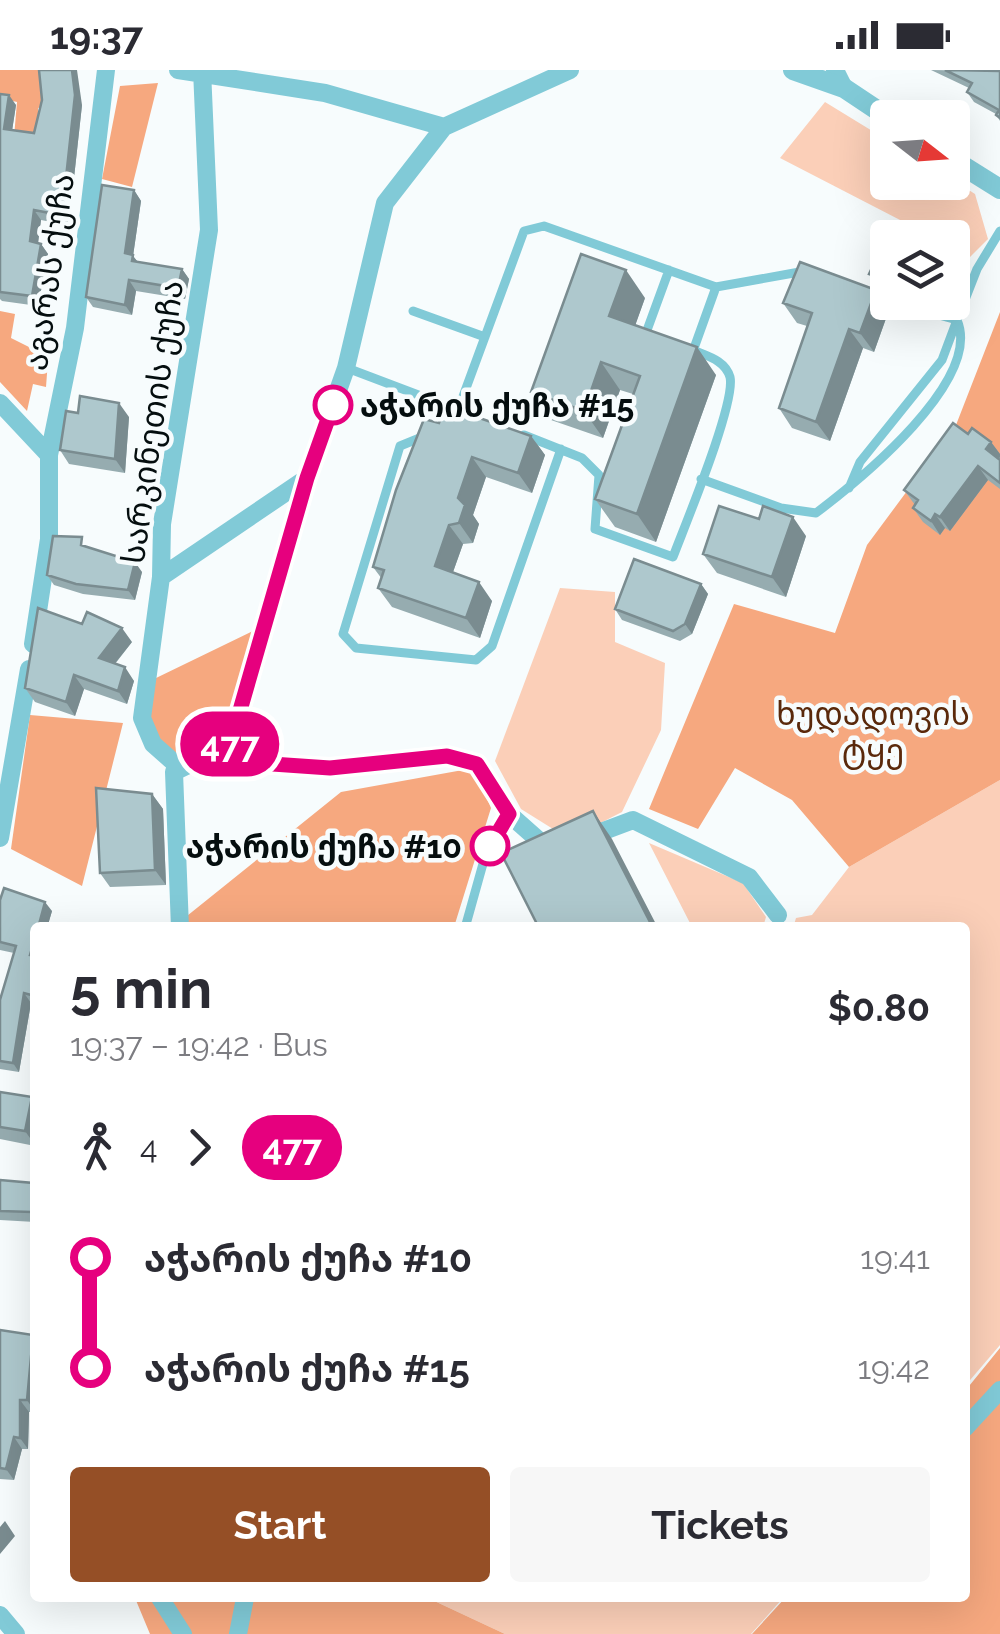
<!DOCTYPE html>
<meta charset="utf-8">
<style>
:root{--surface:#fff;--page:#f7f7f7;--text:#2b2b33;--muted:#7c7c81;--accent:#954f26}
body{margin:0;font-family:Raleway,"Noto Sans Georgian",sans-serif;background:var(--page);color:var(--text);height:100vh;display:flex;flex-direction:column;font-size:38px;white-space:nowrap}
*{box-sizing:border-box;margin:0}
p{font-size:32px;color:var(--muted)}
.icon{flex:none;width:55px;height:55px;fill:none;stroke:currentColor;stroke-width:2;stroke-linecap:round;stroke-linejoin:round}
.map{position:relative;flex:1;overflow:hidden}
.details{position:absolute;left:30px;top:852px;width:940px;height:680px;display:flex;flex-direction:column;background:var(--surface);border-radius:10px;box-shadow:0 10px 40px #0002}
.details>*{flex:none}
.badge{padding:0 20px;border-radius:32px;font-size:35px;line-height:65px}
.needle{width:65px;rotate:107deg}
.buttons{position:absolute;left:870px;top:30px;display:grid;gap:20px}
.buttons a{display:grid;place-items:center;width:100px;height:100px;border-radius:10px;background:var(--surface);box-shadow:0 10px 40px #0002;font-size:50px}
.map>.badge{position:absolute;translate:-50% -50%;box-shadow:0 0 0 5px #fff}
.legs{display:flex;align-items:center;gap:15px;height:110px;padding:0 40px;font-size:32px}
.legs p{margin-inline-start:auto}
.head{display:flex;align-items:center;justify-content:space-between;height:170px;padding:0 40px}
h1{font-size:55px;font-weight:700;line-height:75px}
.button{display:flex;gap:20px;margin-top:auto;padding:20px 40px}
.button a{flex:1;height:115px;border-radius:10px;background:var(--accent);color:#fff;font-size:40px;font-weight:700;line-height:115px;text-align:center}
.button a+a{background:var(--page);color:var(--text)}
ul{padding:0 40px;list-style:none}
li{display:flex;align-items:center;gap:35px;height:110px;font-size:38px}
li i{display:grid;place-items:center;width:15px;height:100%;margin:0 12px;background:currentColor}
li i::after{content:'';width:25px;height:25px;margin:-12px;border:8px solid;border-radius:50%;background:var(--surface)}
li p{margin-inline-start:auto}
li:first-child i{background:linear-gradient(#0000 50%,currentColor 0)}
li:last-child i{background:linear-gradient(currentColor 50%,#0000 0)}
.status{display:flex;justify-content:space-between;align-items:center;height:70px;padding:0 50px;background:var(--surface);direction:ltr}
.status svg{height:28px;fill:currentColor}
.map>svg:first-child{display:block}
.green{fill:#fbcfb8}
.forest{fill:#f6a87f}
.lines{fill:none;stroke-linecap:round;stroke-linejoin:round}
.service{stroke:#81cad7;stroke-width:9}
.minor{stroke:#81cad7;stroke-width:18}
.tertiary{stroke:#81cad7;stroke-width:20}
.wall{fill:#96acb0}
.shaded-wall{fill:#7a8c90}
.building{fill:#aec8cd;stroke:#7a8c90;stroke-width:2.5}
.line-1-casing{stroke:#fff;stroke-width:22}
.line-1{stroke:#e6007e;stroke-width:15}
.stop-1-dot{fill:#fff;stroke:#e6007e;stroke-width:5}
.labels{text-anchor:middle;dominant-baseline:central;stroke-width:9;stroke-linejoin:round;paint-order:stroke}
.street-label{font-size:32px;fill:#050e0f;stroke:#f7fcfd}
.stop-label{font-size:32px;font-weight:bold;fill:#050e0f;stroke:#f7fcfd;text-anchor:start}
.park-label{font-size:32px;fill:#5a290b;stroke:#f7fcfd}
</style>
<div class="status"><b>19:37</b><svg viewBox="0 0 49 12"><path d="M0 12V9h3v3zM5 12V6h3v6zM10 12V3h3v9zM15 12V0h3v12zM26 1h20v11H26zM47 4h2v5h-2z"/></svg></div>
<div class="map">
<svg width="1000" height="1564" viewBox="0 0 1000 1564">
<rect width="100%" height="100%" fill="#f7fcfd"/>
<path class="green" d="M825,32L887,70L888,112L953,110L975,124L988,169L970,187L953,178L952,168L933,167L780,88Z
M560,518L615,522V572L665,593L661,660L622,742L569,769L521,739L495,691Z
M1000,710V1275L965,1316V858H793L796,848L812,845L849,797Z
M649,773L743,813L766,847L763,857H692Z
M428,1528H783L751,1564H505Z"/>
<path class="forest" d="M0,0H47L50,35L38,38L39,95L14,67L17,32L0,28Z
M158,13L132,117L102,109L120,16Z
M0,241L15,244L11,268L31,278L49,277L46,317L33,314L27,341L0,312Z
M1000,242V710L849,797L792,730L735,698L698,759L649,739L734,534L835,563L867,475L956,355Z
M255,560L219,674L176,690L149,655L154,609Z
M30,645L123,653L82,816L11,779Z
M474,698L491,738L454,857L172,858L341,722Z
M1000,1278V1564H752L785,1528H965V1321Z
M135,1528H428L505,1564H150Z"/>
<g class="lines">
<path class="service" d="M892,232L957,250L977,199L1000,161
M413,241L485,267
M650,265L646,263L669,200
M693,281L716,217
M347,298L458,340
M451,346L458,340L524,161L544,156L716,217L805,201
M427,365L400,376L343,564L356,578L476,590L492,576L561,379
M524,365L582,388L599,405L595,459L673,487C685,455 736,333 730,307C725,290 707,286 693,280
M701,409L781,438L816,443C861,409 983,310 957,250
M849,418L860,392L942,290L957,250
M465,858L486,783L509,744"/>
<path class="minor" d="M178,0L325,23L444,57
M835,0L844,18
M0,333L49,385
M161,507L307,408
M33,574L49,469V385L75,258L106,0
M179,697L153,674L142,648L161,507L162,454L209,160L202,0
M0,768L29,599
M585,768L633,750L749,807L778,845
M553,783L509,744L477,694L447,686L331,698L243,692L230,675L307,408L346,298L385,133L444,57L570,0
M180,858L174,702L230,675
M965,1358L1000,1320
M160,1528L183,1564
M0,1545L16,1564
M238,1564L245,1528"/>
<path class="tertiary" d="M793,0L844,18L889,48
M952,89L1000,119"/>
</g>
<path class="wall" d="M931,0L1000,1V51L996,44L974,32L967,22L969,18Z
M0,24L16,35L12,60L34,63L82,35L72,126L67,155L41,150L38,173L41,174L48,184L38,236L2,231L0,229Z
M134,120L141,131L133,186L138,192L182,199L189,209L185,229L136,221L132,245L93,237L86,227Z
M888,168V219L876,214L869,204Z
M645,228L635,255L716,305L656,472L615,457L595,429L633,324L620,320L603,368L551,350L531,322Z
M783,233L889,240L874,282L863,278L830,371L792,358L779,338L807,256L797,253Z
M78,343L129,347L125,403L69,394L60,380Z
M439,353L531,366L545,385L532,423L486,407L473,445L479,454L473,473L463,474L453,502L492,531L480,568L392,537L378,518L382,509L373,497Z
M968,364L991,372L1000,384V419L988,410L950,461L945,458L940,465L923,452L913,438L915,435L904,420Z
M806,466L786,527L717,503L703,484Z
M89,477L142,502L135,530L83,524L54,515L47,505Z
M701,514L708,524L692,564L680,571L622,550L615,539Z
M132,572L115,594L134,611L127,634L84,619L75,646L35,632L25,618Z
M152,724L163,739L166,815L110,817L100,803Z
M0,830L52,841L47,858H35V934L31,933L19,1002L0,999V930L14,883L0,880Z
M0,1022L35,1031V1076L0,1069Z
M0,1110L35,1116V1152L0,1150Z
M0,1260L33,1265L35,1268V1342H29L28,1379H22L14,1410L0,1409Z"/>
<path class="shaded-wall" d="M72,0H77L82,35L72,126L67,155L60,145Z
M9,25L16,35L11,68L4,59Z
M134,120L141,131L133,186L140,195L139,201L125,183Z
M34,140L41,150L37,181L30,171Z
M41,174L48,184L38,236L32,226Z
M182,199L189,209L185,229L178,218Z
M626,200L645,228L629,273L609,246Z
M129,210L136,221L132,245L125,235Z
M876,220L889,240L874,282L860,263Z
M849,259L863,278L830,371L816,352Z
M697,277L716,305L656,472L637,444Z
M601,292L620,320L603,368L584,341Z
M119,333L129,347L125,403L115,389Z
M531,366L545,385L532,423L518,403Z
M991,372L1000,384V387L996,393L986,379Z
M472,387L486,407L473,445L479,454L473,473L459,453L458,428Z
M978,396L988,410L950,461L940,447Z
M935,444L945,458L940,465L931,451Z
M793,447L806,466L786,527L772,507Z
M449,455L463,474L448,516L435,496Z
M135,492L142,502L135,530L128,520Z
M479,512L492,531L480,568L466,548Z
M701,514L708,524L692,564L685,554Z
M122,558L132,572L108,602L99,588Z
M125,597L134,611L127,634L118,621Z
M74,605L84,619L75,646L66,632Z
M152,724L163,739L166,815L155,800Z
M593,741L612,769L658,858H653Z
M45,832L52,841L47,858H38Z
M24,923L31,933L19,1002L13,993Z
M32,1027L35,1031V1075L25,1061Z
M33,1113L35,1116V1147L32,1142Z
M33,1265L35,1268V1342L27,1330Z
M20,1330L29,1342L28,1379L20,1368Z
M14,1367L22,1379L14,1410L6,1399Z
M5,1451L15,1466L0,1484V1457Z"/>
<path class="building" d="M39,0H72L75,25L65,117L60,145L34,140L30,171L41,174L32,226L0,222V24L9,25L4,59L34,63L42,30Z
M945,0L1000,1V48L996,45L999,40L967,22L972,13Z
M102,115L134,120L125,183L133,185L132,191L182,199L178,218L129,210L125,235L86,227Z
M887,166L891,168H888V211L869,204Z
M581,184L626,200L609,246L697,277L637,444L595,429L640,306L601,292L584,341L531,322Z
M800,192L876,220L860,263L849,259L816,352L779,338L812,243L783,233Z
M80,326L119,333L115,389L60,380L66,341L78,343Z
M445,336L531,366L518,403L472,387L458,428L465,435L459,453L449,455L435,496L479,512L466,548L378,518L384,500L373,497L396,420L424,349L439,353Z
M953,353L968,364L972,358L991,372L986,379L1000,390V413L978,396L940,447L935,444L931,451L913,438L918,430L904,420Z
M719,436L759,449L763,436L793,447L772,507L703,484Z
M53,466L82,467L81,475L135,492L128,520L76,514L47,505Z
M634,489L701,514L685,554L673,561L615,539Z
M38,538L82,554L87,542L122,558L99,588L125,597L118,621L74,605L66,632L25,618Z
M96,718L152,724L155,800L100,803Z
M593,741L653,858H539L501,783Z
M4,818L45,832L38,858H35V868L30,885L35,886V926L24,923L13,993L0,991V930L16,876L0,872V830Z
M0,1022L32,1027L25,1061L0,1057Z
M0,1110L33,1113L32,1142L0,1141Z
M0,1260L33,1265L27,1330H20V1368L14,1367L6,1399L0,1398Z"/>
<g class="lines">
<defs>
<path id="line-1" d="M333,335L307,408L230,675L243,692L330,698L447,686L477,694L509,744L490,776"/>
</defs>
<use href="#line-1" class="line-1-casing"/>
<use href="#line-1" class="line-1"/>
</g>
<g class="stop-1-dot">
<circle cx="333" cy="335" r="18"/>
<circle cx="490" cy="776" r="18"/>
</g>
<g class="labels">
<g class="street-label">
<text transform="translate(49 202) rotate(-82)">აგარას ქუჩა</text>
<text transform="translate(152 352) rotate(-82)">სარკინეთის ქუჩა</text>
</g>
<g class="stop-label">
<text x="360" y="335">აჭარის ქუჩა #15</text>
<text x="462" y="776" text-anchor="end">აჭარის ქუჩა #10</text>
</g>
<g class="park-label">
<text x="873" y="643">ხუდადოვის<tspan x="873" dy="37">ტყე</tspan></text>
</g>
</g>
</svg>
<div class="buttons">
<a><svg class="needle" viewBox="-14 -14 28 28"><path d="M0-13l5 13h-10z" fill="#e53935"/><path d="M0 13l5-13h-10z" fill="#7c7c81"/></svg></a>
<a><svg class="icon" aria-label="layers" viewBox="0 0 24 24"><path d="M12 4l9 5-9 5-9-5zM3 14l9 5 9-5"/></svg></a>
</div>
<b class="badge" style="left:230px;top:674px;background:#e6007e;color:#fff">477</b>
<section class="details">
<div class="head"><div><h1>5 min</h1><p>19:37 – 19:42 · Bus</p></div><b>$0.80</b></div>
<div class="legs"><svg class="icon" aria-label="walk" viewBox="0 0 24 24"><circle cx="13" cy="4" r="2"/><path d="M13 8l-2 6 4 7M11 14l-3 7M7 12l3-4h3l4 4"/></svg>4<svg class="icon" aria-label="forward" viewBox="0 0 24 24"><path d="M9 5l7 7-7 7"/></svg><b class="badge" style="background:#e6007e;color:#fff">477</b></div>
<ul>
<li><i style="color:#e6007e"></i><b>აჭარის ქუჩა #10</b><p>19:41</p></li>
<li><i style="color:#e6007e"></i><b>აჭარის ქუჩა #15</b><p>19:42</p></li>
</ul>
<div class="button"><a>Start</a><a>Tickets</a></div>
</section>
</div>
